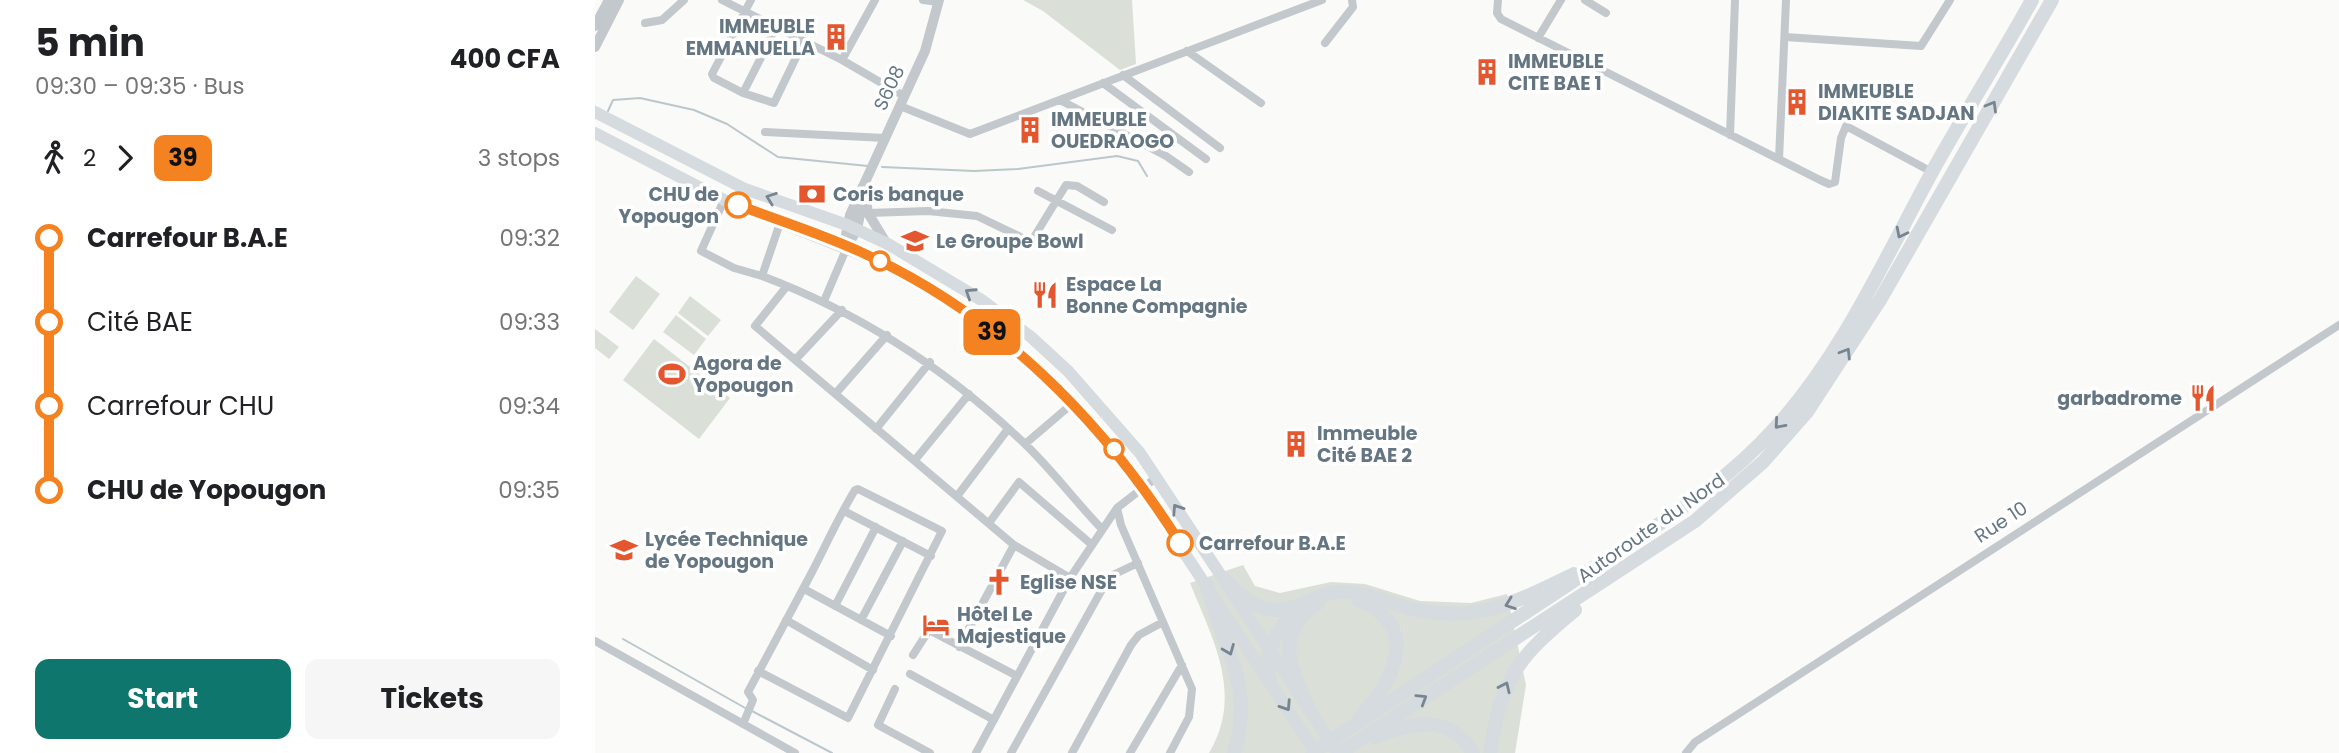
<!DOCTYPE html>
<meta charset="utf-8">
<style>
:root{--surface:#fff;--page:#f6f6f6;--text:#202124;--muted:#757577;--accent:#0f766e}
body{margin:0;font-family:Poppins,sans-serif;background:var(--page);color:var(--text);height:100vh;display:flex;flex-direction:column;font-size:26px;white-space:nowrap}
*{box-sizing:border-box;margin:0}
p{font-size:23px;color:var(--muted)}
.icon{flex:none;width:38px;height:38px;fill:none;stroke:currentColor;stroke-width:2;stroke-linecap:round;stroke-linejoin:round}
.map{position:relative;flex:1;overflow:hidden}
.drawer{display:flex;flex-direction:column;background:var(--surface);width:595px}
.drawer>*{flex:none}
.badge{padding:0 14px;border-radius:10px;font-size:24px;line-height:46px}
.map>.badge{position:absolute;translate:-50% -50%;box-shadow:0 0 0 4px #fff}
.legs{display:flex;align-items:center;gap:10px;height:77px;padding:0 35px;font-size:23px}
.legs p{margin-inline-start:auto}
.headline{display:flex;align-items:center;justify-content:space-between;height:119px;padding:0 35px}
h1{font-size:38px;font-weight:700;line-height:52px}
.button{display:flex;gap:14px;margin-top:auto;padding:14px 35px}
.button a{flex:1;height:80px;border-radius:14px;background:var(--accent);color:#fff;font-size:28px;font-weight:700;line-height:80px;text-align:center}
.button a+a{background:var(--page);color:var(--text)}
ul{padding:0 35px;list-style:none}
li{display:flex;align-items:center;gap:24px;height:84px;font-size:26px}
li i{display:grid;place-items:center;width:10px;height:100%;margin:0 9px;background:currentColor}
li i::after{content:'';width:18px;height:18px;margin:-9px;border:5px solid;border-radius:50%;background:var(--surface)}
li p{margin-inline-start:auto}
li:first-child i{background:linear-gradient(#0000 50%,currentColor 0)}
li:last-child i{background:linear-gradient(currentColor 50%,#0000 0)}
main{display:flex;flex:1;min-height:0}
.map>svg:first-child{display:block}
.green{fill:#dadfd7}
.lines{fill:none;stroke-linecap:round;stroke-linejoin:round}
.stream{stroke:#bbc7cb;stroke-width:2}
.minor{stroke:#c3c8cc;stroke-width:8}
.tertiary{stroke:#c3c8cc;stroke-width:10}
.primary{stroke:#d6dbdf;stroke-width:12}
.motorway{stroke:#d6dbdf;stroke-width:14}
.oneway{stroke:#768591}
.line-1-casing{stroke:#fff;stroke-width:16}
.line-1{stroke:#f58220;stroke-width:10}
.stop-1-dot{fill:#fff;stroke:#f58220;stroke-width:3.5}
.labels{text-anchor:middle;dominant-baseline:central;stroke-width:7;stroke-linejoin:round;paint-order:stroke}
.poi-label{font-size:19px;font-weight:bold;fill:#657683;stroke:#fff;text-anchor:start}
.street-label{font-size:19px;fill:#657683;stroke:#fff}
.stop-label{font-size:19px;font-weight:bold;fill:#657683;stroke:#fff;text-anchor:end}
</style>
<main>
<section class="drawer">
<div class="headline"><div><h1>5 min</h1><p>09:30 – 09:35 · Bus</p></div><b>400 CFA</b></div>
<div class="legs"><svg class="icon" aria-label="walk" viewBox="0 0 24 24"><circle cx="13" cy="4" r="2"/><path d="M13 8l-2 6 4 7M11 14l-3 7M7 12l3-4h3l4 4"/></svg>2<svg class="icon" aria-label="forward" viewBox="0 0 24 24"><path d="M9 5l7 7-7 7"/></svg><b class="badge" style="background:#f58220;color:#111">39</b><p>3 stops</p></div>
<ul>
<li><i style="color:#f58220"></i><b>Carrefour B.A.E</b><p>09:32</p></li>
<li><i style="color:#f58220"></i><span>Cité BAE</span><p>09:33</p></li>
<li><i style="color:#f58220"></i><span>Carrefour CHU</span><p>09:34</p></li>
<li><i style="color:#f58220"></i><b>CHU de Yopougon</b><p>09:35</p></li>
</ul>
<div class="button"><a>Start</a><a>Tickets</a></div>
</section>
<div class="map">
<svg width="1744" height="753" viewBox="0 0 1744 753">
<rect width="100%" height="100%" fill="#fafaf8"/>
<path class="green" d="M428,0H537L541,64L525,70L448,11Z
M41,276L65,294L38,330L14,312Z
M95,296L126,320L113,336L83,313Z
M81,315L111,339L99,355L68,332Z
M0,329L24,347L14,359L0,348Z
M59,339L135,398L104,439L28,380Z
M648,565L660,586L685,593L736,582L770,584L825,601L876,603L912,594L931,685L920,753H614C649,694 618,640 595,583Z"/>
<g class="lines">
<path class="stream" d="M13,111L18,100L45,98L99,110L132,124L183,157L273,166
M287,167L379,171L423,169L522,156L543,161L552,176
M28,639L152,709
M157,711L237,753"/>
<path class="minor" d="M127,0L247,60L309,96
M156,0L117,74L119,78L148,93L179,103L209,41
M328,0L344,2
M903,0L902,13L906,19L1225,180L1234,184L1240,182L1246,138L1251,126L1337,172
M990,0L1011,13
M50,23L67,20L89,0
M1190,37L1326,46L1355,0
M943,38L966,0
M730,43L758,7L757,0
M592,51L666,103
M247,60L280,0
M528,75L625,148
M508,83L611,159
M148,93L181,28
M465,100L571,156L594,172
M305,106L375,134L727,0
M170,132L290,138
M1135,135L1140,0
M1184,159L1191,0
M443,191L517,230
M129,200L106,251L139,268L167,276
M273,213L333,211L382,216L436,242L471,185L482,186L509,202
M186,220L167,276C268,314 353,370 431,445C458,471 480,501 506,528
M192,286L160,326L419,545L475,578
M229,301L252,247
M201,359L247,310
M241,393L292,335
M281,429L335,362
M430,444L478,403
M320,460L374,394
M562,477L522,508L526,525L597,689L594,717L575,753
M363,495L413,429
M249,511L336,556
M394,523L424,482L496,544
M209,589L296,636
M240,606L281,527
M191,620L278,670
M266,620L308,541
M0,641L200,753
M364,647L419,545
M318,655L334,630L422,676
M315,674L399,720
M300,689L283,725L335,753
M148,724L158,700L153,692C174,652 196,612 217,572C231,545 244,516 260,490L263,489L347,531L253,718L163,671
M381,753L475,578L522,508
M416,753L510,584L520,574L543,563
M477,753L536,645L544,635L568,622
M535,753L587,665
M1091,753L1100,742L1744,325"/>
<path class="tertiary" d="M0,26L14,0
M0,47L24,0
M269,189L273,213L290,241
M252,247L251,235L255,215L330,51L344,0
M252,247L262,229L268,200"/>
<path class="primary" d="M0,112L150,189L252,225L293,244L388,301L436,337L473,371L545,453L743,753
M0,133L129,200L285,262L360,305L419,348L466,390L529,461L721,753"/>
<path class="motorway" d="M629,579C653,604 672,619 707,604C719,599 730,593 743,592C772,590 798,606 826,611C885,622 928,599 979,574
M612,585C628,649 660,684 639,753
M763,600C828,625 798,682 764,718
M675,682C668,650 683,627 705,606
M714,709C696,668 677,634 723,603
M780,737C816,723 855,712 878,753
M717,753C818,686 920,620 1021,553C1078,515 1135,479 1181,427C1248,353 1290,258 1337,172C1369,114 1405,58 1437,0
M745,753L1100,521L1168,462L1212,412L1285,300L1457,0
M895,753C906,678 923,657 980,610"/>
</g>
<defs><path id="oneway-chevron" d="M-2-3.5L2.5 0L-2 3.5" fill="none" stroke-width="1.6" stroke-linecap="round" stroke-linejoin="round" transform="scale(1.75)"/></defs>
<g class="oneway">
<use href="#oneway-chevron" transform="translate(1397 106) rotate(-60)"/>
<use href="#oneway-chevron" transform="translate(176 198) rotate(-160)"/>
<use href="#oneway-chevron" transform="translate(1306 233) rotate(117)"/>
<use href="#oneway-chevron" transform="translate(375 293) rotate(-147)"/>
<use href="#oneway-chevron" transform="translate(1251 353) rotate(-58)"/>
<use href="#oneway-chevron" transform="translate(1184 424) rotate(131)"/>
<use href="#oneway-chevron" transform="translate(582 509) rotate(-123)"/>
<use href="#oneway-chevron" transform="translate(915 604) rotate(160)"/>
<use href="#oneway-chevron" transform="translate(634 650) rotate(68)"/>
<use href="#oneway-chevron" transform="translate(910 687) rotate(-65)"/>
<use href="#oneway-chevron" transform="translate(827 699) rotate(-32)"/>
<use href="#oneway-chevron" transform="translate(691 706) rotate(57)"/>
</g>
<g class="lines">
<defs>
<path id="line-1" d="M143,205C185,221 227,234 268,253C402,314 507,419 585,543"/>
</defs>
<use href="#line-1" class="line-1-casing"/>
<use href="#line-1" class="line-1"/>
</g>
<defs>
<symbol id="building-bare" viewBox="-9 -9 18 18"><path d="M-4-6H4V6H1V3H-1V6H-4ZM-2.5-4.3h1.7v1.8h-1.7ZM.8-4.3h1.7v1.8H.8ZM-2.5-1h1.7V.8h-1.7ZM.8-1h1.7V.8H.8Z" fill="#e4572e" stroke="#fff" stroke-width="2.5" paint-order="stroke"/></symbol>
<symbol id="bank-bare" viewBox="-9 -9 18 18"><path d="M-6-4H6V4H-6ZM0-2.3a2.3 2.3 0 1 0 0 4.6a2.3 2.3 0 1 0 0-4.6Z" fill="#e4572e" stroke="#fff" stroke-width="2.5" paint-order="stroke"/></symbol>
<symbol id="university-bare" viewBox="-9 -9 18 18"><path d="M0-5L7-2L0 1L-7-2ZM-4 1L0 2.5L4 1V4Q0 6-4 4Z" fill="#e4572e" stroke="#fff" stroke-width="2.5" paint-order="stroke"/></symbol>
<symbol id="restaurant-bare" viewBox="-9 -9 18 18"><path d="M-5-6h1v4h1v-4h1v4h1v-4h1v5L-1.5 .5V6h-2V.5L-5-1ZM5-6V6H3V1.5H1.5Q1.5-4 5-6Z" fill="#e4572e" stroke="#fff" stroke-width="2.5" paint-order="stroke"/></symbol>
<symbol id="stadium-bare" viewBox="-9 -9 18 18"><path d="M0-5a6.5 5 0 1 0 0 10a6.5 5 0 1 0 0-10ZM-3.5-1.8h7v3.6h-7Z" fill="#e4572e" stroke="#fff" stroke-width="2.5" paint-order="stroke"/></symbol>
<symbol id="school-bare" viewBox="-9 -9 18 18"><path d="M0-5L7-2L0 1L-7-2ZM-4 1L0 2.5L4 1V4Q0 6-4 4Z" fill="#e4572e" stroke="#fff" stroke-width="2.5" paint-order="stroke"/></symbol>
<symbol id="church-bare" viewBox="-9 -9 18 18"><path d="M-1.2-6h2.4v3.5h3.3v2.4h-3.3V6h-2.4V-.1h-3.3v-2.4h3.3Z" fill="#e4572e" stroke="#fff" stroke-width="2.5" paint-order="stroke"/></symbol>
<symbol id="hotel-bare" viewBox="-9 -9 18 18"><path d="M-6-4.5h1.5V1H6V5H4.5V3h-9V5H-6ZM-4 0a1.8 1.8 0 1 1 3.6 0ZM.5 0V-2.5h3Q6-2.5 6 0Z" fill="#e4572e" stroke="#fff" stroke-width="2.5" paint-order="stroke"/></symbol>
</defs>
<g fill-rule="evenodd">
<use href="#building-bare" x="222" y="18" width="38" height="38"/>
<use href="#building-bare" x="873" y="53" width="38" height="38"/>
<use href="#building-bare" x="1183" y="83" width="38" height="38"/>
<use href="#building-bare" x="416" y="111" width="38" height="38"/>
<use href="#bank-bare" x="198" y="175" width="38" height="38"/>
<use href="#university-bare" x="301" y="222" width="38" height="38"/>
<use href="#restaurant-bare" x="431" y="276" width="38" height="38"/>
<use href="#stadium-bare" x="58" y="355" width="38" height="38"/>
<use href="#restaurant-bare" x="1589" y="379" width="38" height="38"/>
<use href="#building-bare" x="682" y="425" width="38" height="38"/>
<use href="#school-bare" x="10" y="531" width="38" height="38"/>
<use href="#church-bare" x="385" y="563" width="38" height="38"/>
<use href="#hotel-bare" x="322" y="606" width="38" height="38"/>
</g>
<g class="stop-1-dot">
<circle cx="143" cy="205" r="12"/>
<circle cx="285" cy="261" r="9"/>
<circle cx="519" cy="449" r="9"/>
<circle cx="585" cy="543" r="12"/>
</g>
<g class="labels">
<g class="poi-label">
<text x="220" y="26" text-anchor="end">IMMEUBLE<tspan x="220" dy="22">EMMANUELLA</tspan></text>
<text x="913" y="61">IMMEUBLE<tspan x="913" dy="22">CITE BAE 1</tspan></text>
<text x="1223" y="91">IMMEUBLE<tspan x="1223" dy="22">DIAKITE SADJAN</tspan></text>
<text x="456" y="119">IMMEUBLE<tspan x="456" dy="22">OUEDRAOGO</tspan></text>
<text x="238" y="194">Coris banque</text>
<text x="341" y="241">Le Groupe Bowl</text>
<text x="471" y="284">Espace La<tspan x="471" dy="22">Bonne Compagnie</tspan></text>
<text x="98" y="363">Agora de<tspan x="98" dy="22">Yopougon</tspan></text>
<text x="1587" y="398" text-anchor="end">garbadrome</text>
<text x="722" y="433">Immeuble<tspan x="722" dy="22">Cité BAE 2</tspan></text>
<text x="50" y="539">Lycée Technique<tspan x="50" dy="22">de Yopougon</tspan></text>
<text x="425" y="582">Eglise NSE</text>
<text x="362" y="614">Hôtel Le<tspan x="362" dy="22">Majestique</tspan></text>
</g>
<g class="street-label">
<text transform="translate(294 88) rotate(-65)">S608</text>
<text transform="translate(1406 522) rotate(-33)">Rue 10</text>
<text transform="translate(1056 528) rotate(-35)">Autoroute du Nord</text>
</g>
<g class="stop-label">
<text x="124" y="194">CHU de<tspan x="124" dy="22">Yopougon</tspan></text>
<text x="604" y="543" text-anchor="start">Carrefour B.A.E</text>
</g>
</g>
</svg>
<b class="badge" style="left:397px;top:332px;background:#f58220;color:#111">39</b>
</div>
</main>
